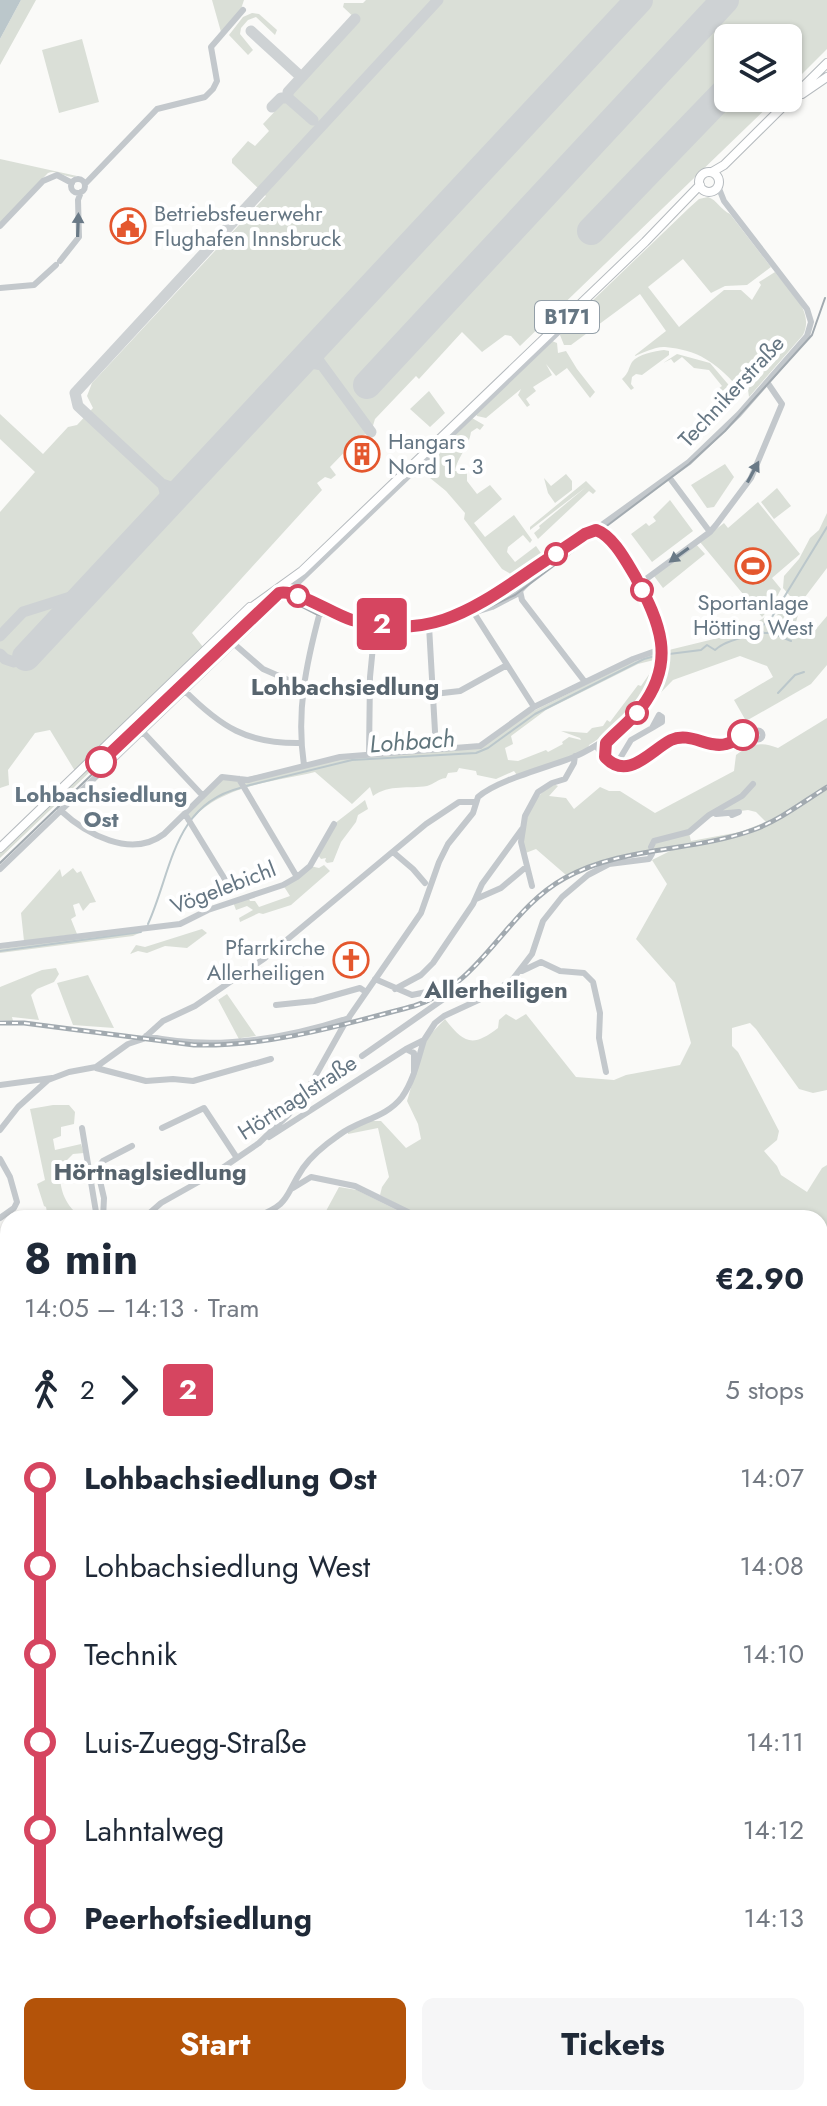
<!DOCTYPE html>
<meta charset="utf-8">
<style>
:root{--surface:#fff;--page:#f6f6f7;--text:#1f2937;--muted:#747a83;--accent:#b45309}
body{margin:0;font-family:Jost,sans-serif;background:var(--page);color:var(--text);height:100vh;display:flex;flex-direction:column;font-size:30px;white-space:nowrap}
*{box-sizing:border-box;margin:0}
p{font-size:26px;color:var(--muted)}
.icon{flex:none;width:44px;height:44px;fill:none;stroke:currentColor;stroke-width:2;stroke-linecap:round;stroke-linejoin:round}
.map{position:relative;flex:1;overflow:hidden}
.side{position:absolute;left:0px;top:1210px;width:828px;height:896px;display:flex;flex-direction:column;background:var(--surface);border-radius:24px 24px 0 0;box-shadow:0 2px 6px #0004}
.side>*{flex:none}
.badge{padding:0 16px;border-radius:6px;font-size:28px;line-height:52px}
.fabs{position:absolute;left:714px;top:24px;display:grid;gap:16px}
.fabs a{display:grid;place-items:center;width:88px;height:88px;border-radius:12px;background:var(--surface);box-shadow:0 2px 6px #0004;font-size:40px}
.map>.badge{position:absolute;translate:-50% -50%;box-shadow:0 0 0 4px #fff}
.legs{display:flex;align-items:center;gap:12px;height:88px;padding:0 24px;font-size:26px}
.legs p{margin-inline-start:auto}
.overview{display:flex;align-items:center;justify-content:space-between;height:136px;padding:0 24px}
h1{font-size:44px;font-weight:700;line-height:60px}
.cta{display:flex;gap:16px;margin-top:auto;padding:16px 24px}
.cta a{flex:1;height:92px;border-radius:12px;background:var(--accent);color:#fff;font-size:32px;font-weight:700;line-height:92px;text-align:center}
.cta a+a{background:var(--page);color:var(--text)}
ul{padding:0 24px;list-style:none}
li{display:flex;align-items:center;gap:28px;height:88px;font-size:30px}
li i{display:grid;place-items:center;width:12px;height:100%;margin:0 10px;background:currentColor}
li i::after{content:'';width:20px;height:20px;margin:-10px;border:6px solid;border-radius:50%;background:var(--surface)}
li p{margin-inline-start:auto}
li:first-child i{background:linear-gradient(#0000 50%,currentColor 0)}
li:last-child i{background:linear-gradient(currentColor 50%,#0000 0)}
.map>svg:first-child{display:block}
.green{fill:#dadfd7;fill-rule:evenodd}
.water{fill:#bbc7cb}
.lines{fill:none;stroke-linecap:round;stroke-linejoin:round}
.stream{stroke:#bbc7cb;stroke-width:2}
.taxiway{stroke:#ced2d4;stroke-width:11}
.runway{stroke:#ced2d4;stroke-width:28}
.major-casing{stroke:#b5babe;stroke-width:10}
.minor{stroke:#c3c8cc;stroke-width:6}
.major{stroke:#fff;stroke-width:8}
.tram{stroke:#a2aab0;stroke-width:2}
.rail-casing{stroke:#a2aab0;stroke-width:5}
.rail{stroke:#fff;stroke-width:2;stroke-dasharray:6;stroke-linecap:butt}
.oneway{fill:#6a7a87}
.line-1-casing{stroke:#fff;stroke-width:18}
.line-1{stroke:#d64560;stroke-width:12}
.stop-1-dot{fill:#fff;stroke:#d64560;stroke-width:4}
.labels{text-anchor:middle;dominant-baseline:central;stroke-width:8;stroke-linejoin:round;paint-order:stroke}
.shield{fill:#fff;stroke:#939fa8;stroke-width:2}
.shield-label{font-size:20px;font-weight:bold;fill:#657683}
.poi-label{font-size:22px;fill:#657683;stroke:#fff;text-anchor:start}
.street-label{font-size:22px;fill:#657683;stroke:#fff}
.stop-label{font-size:22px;font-weight:bold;fill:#657683;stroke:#fff}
.neighbourhood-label{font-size:24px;font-weight:bold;fill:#57646e;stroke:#fff}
.water-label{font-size:24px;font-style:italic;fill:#60757c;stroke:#fff}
</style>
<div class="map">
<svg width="827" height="2106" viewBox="0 0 827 2106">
<rect width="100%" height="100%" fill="#fafaf8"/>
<path class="green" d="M21,0H36L0,65V39Z
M212,0H244L240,12L221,32Z
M366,0H827V49L788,88V38H728V98H777L520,346L511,336L505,335L482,352L462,332L419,379L416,376L375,419L371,432L359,437L330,467L336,475L331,479L325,477L317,483L322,490L192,633L203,647L75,771L50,730L35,733L8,770L9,785L0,788V512L35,472L0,439V414L43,454L68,427L77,425L93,408L87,396L92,383L266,196L232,163V159L248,141L255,146L269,131L263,124L359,22L343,7L344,3H363Z
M252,13L259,14L277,30L275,35L256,17L248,20L241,28L240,34L253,50L248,55L229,35L243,17Z
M82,39L99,102L59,113L42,50Z
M0,159L77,176C66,180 58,169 48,173L0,223Z
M708,197C717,200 721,210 730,214L771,267L747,285L725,286L711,293L683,259L648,287L679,327L724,290H741L752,300L761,285L759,282L775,272C789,290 815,311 803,335L749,397L747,382L737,386C715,362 698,350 665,347C656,346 643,353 634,356L666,331L640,294L571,345H564L560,335L561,331L689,208L699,199Z
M552,341L557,343L558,353L566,351L577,369L595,392L590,398L567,368L556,376L546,364L552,375L533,387L536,391L526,399L530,405L527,407L518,395L521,389L486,418L477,416L476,414Z
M664,350L669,351V355L642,375L636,374L632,377L631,384L634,388L631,390L622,379C629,373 628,369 632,362C638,354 655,351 664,350Z
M677,354L710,363L733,390L718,398L714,392L722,386L709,370L694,368L682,357L674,363L671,359L663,363Z
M429,391L445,413L430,427L410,409Z
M472,418L484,425L480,430L477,428L471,432C468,450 458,455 455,471H467V481L477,494L490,485L502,499L474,523L485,537L514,515L532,540L530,543L523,535L508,547L507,552L515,562L536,546L543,556L516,577L502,569L464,519L465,513L446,491L419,469Z
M725,464L734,477L714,507L707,508L691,485Z
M566,474L572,481V490L555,503L548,493L544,478L551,486Z
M586,481L596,491L593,494L589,491L538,539L534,533L540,528L539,526L586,487L530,530V527Z
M777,488L791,506L774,519L761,502Z
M670,500L693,531L652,562L631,534L646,523L649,526L656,521L653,517Z
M758,502L800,554L772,578L781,589L772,606L762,617L700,542L724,523L728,528Z
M827,513V568L802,601L794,629L803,638L811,635L827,616V665L811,684L746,721L734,700L773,677L767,666L740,656L673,680L638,716L658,685L665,654L669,650C702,641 736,637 765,617L769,627L790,596L783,588L784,576L799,559L810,538L819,530Z
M695,543L705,554L663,588L654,576Z
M266,600L130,733L104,753L96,766L0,858V852L232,629Z
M657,653L658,659L638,664L546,710L511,736L513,744L505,748L508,760L518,761L546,750L548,752L563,744L562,742L569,737L581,740L580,738L561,731L587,733L592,728L603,726L607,720L610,722L638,685L641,686L650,673H654C641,704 617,728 589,745L588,750L519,778L514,771L496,779L477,775L476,771L459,768L457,772L448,773L446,778C437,779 435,784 427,786C409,789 389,784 373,796L370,787L352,804L315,772C273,782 218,786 190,822H186L185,814L222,777L239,779L340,757L475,747L523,716L630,663Z
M827,718V1090L813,1093L799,1089L756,1029L750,1023L732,1028V1046L738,1052L779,1131L777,1140L764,1151L777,1166L781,1175L807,1192L822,1168L827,1165V2106H0V1669L8,1666V2098H820V1218H423L380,1195L382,1187L389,1177L378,1128L348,1134V1131L371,1121H381L406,1148L421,1139L418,1124L407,1101L425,1040L445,1019C464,1043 472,1048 498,1028L499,1020L506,1014L516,1020L526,1014L576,1077L614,1080L626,1075L680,1065L691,1043L675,983L636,939L667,884L652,860L682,845L604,860L566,875L536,849L523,854C520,822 528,804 552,783L558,786L549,796L566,798L574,809L600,787L609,791H620L655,813L734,771L736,755C751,744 759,741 778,748ZM748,810L756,812L766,822L740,832L691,841L689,833L709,815Z
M365,800L368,809L358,815L356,822L341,842L333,862L327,863L325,861L326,858L321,859L318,855L334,824Z
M324,865L330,871L291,905L263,914L259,913L240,922L239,918L253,910L247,906L236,910L233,902L248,897L250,901H255L259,907L290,896L283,885L310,866L319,868Z
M73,868L77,873L81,871L96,902L90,903L83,911L79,903L73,905L76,916L71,919L77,934L24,941L21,913L60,869L62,877Z
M147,929L133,936L0,953V949Z
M202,929L207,933L187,948L165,946L147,953L138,951L130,954L136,945L145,947Z
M56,968L59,974L54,982L37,989L31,995L39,1020L12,1017L13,1021L0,1020V987L42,970Z
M88,975L114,1028L73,1025L57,983Z
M215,994L218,1000L227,994L256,1036L241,1038L240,1041Z
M53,1105H69L75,1112L74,1124L61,1127V1136L53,1139L55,1150L81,1144L84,1153L73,1154L60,1167C59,1189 64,1204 82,1218H48L46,1207L44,1206L37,1184L45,1180L30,1109Z
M339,1187L357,1190L413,1218H332L326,1211Z"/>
<path class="water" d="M0,0H21L0,39Z"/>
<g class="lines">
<path class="stream" d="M760,629L764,633H772L791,641
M661,655L701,650L707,645L715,650C726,640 738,640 751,634C759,630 766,623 772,617L827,527
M778,693L795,675L804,672
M246,786L352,760L476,753L488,748L535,714L644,659L655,656
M148,924C172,871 173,805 240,788
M0,951L141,932"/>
<path class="taxiway" d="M251,31L298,74
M288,98V92L355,19
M288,98L313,120
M272,107L281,98H288
M322,339L317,350L319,361L371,432
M293,371L306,362L322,365
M189,482L176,489L162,484L78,406L75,393L438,0
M162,510L167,500L163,485
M0,636L23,612L83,593L90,588
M0,654L5,659L14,662L26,657"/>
<path class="runway" d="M591,231L728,89
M367,385L725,0
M26,657L639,0"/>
<defs>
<path id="major" d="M802,94L827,77
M712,172L724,165L827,63
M699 182a10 10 0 1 1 20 0a10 10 0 1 1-20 0Z
M248,610L302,571L645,242L700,185
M0,848L250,607"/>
</defs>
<use href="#major" class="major-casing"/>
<path class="minor" d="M71 186a7 7 0 1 1 14 0a7 7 0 1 1-14 0Z
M85,184L157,109L205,97L213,89L217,81L211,47L243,10
M0,226L43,181L57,175L72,183
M60,261L79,237L78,200L81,192
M0,288L34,285L56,265
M669,477L710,532
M638,585L710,532L716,525L751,478L782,404L767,382
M277,587L320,612L349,622L375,626L434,625L492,607L517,594L542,568L689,462L739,414L807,336L811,322L807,309L724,201L718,186
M520,591L522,600L585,682
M474,613L534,707
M474,613L479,607C495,596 524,570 542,568
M429,626L436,749
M233,643L263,669L302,686
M184,690C221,727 247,744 301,743
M434,694L460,691L507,665
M659,715L662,717V722L652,728Z
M753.5 735a4.5 4.5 0 1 1 9 0a4.5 4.5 0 1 1-9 0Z
M142,731L203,796
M596,746L609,763C643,777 649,748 676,740C695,733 713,751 731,748C739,747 747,740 754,736
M369,754L370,677L375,626
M304,765C296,712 306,664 320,612
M616,765L631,740L652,728
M239,779L297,877
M60,810C86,834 131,859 164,834L222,777L248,780L340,757L480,746L534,707L633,659L661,649
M185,814L229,886
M716,814L739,812L732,815
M651,847L654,841L689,832L709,815L742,796L753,784
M393,852L413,869L425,883
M0,869L575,316
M532,886L521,842L525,816L538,792L552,783L565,779L574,763L575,756
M476,899L501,888L526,867
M0,946L180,924L208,910L283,885L297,877L310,866L334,824
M522,971L541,962L560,971L584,973L593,982L600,1013L599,1038L606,1072
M375,979L412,995L441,989L460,991L486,985L493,989
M395,989L421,975L433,963L473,904L482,884L522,829
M276,1005L314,1001L360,988L366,992
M146,1036C213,1051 285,1039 349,1018
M406,1049L424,1040L435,1023L444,1016L485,997L512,980L532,954L543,921L562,897L588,875L609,864L649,859L652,854
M362,1056L455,991
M96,1068L146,1081L173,1079L193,1081L271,1059
M0,1085L52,1078
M82,1128L97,1218
M162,1128L204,1108L237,1158
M0,1130L18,1107L48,1080L69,1072L96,1067L128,1044L143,1039L163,1021L195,1006L265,958L426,824L459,802H475
M269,1137L406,1049L414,1053V1073
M259,1143L289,1114L312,1082L345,1023L421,913L439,862L448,844L473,813L478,797C497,780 549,767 574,757C597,747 617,732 633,714C693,649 640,586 598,529
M0,1159L10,1177L17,1202L14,1208L0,1218
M293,1188L311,1177L355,1186L420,1218
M103,1218L104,1198L97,1168L103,1161L132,1146
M144,1218L161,1203L218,1171L259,1143
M254,1218C292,1203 283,1198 303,1168C312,1155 326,1144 339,1135C359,1120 386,1118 402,1097C414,1080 418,1059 424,1040
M0,1263L8,1272
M0,1286H8
M0,1290L8,1291
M0,1331L8,1328
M0,1367L5,1390
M0,1600L8,1610
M0,1702L8,1700"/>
<use href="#major" class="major"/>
<path class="tram" d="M592,531C616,530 654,608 660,630C664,643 664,659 659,673C654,690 643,706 630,720C623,727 608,736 605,746C603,752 604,753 606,758C632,781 651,748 674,739C692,732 707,747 724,745C733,743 740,737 747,733
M0,863L273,600L285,598L316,614L356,625L408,629L434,627L459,621L515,595L689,464L725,431L812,335L825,298"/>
<defs>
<path id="rail" d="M0,1023H24L194,1045C269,1047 342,1025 414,1006C482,985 505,911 565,878C623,846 692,852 753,830C780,820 803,802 827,787"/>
</defs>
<use href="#rail" class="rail-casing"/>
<use href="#rail" class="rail"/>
</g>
<defs><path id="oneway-solid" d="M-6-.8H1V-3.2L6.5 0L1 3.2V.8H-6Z" transform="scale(2)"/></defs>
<g class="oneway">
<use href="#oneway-solid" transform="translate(78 225) rotate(-88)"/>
<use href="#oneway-solid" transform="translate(753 472) rotate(-62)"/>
<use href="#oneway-solid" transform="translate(679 555) rotate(144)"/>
</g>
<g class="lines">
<defs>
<path id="line-1" d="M101,762L279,593C297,589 332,614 352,620C425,640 467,614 524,575C544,561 565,548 585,534L596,530C613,536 626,561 635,576C660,623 677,661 641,708C631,721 617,731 606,743L605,757C628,782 651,750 671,740C690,731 708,749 726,744C732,743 738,738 743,735"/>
</defs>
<use href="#line-1" class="line-1-casing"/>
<use href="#line-1" class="line-1"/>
</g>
<defs>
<symbol id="civic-ring" viewBox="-11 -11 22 22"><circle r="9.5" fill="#fff" stroke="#e4572e" stroke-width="1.5"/><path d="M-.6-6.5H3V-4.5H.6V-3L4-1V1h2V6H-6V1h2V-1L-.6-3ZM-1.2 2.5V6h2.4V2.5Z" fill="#e4572e"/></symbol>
<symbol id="building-ring" viewBox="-11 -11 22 22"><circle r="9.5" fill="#fff" stroke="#e4572e" stroke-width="1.5"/><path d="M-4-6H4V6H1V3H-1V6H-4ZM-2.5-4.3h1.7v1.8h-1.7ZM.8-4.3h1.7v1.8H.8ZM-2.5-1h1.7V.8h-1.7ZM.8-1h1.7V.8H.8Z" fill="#e4572e"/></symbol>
<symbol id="stadium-ring" viewBox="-11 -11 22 22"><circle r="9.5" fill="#fff" stroke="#e4572e" stroke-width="1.5"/><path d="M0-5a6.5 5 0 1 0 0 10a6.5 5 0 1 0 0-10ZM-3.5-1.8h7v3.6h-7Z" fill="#e4572e"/></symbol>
<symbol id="church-ring" viewBox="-11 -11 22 22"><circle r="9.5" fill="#fff" stroke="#e4572e" stroke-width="1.5"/><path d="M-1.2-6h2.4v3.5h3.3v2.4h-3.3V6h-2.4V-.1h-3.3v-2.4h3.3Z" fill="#e4572e"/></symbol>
</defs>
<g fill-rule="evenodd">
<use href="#civic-ring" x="108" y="206" width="40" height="40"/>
<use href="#building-ring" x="342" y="434" width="40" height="40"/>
<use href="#stadium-ring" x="733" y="546" width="40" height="40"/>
<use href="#church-ring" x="331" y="940" width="40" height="40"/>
</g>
<g class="stop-1-dot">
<circle cx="556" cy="554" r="10"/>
<circle cx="642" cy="590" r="10"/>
<circle cx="298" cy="596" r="10"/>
<circle cx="637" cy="713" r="10"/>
<circle cx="743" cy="735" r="14"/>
<circle cx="101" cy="762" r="14"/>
</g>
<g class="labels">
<rect class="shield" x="535" y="301" width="64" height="32" rx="6"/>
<g class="shield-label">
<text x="567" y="317">B171</text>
</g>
<g class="poi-label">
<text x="154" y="213">Betriebsfeuerwehr<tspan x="154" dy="25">Flughafen Innsbruck</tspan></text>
<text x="388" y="441">Hangars<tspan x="388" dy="25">Nord 1 - 3</tspan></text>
<text x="753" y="602" text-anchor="middle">Sportanlage<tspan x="753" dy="25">Hötting West</tspan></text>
<text x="325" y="947" text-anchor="end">Pfarrkirche<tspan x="325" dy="25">Allerheiligen</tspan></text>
</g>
<g class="street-label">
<text transform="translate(731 391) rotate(-47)">Technikerstraße</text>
<text transform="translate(223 887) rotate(-21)">Vögelebichl</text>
<text transform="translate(297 1097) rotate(-33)">Hörtnaglstraße</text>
</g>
<g class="stop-label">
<text x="101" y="794">Lohbachsiedlung<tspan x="101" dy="25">Ost</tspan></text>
</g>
<g class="neighbourhood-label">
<text x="345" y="686">Lohbachsiedlung</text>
<text x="496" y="989">Allerheiligen</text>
<text x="150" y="1171">Hörtnaglsiedlung</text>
</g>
<g class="water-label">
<text transform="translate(412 741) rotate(-4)">Lohbach</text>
</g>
</g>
</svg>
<div class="fabs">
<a><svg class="icon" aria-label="layers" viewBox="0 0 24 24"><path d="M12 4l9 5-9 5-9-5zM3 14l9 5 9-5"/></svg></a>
</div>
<b class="badge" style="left:382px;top:624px;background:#d64560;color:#fff">2</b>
<section class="side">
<div class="overview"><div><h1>8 min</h1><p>14:05 – 14:13 · Tram</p></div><b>€2.90</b></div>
<div class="legs"><svg class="icon" aria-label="walk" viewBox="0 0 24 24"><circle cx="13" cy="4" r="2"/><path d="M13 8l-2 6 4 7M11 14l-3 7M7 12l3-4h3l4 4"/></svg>2<svg class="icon" aria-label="forward" viewBox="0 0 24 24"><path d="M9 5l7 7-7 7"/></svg><b class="badge" style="background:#d64560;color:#fff">2</b><p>5 stops</p></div>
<ul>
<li><i style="color:#d64560"></i><b>Lohbachsiedlung Ost</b><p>14:07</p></li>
<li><i style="color:#d64560"></i><span>Lohbachsiedlung West</span><p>14:08</p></li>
<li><i style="color:#d64560"></i><span>Technik</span><p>14:10</p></li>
<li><i style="color:#d64560"></i><span>Luis-Zuegg-Straße</span><p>14:11</p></li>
<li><i style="color:#d64560"></i><span>Lahntalweg</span><p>14:12</p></li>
<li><i style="color:#d64560"></i><b>Peerhofsiedlung</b><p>14:13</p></li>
</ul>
<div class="cta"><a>Start</a><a>Tickets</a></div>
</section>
</div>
